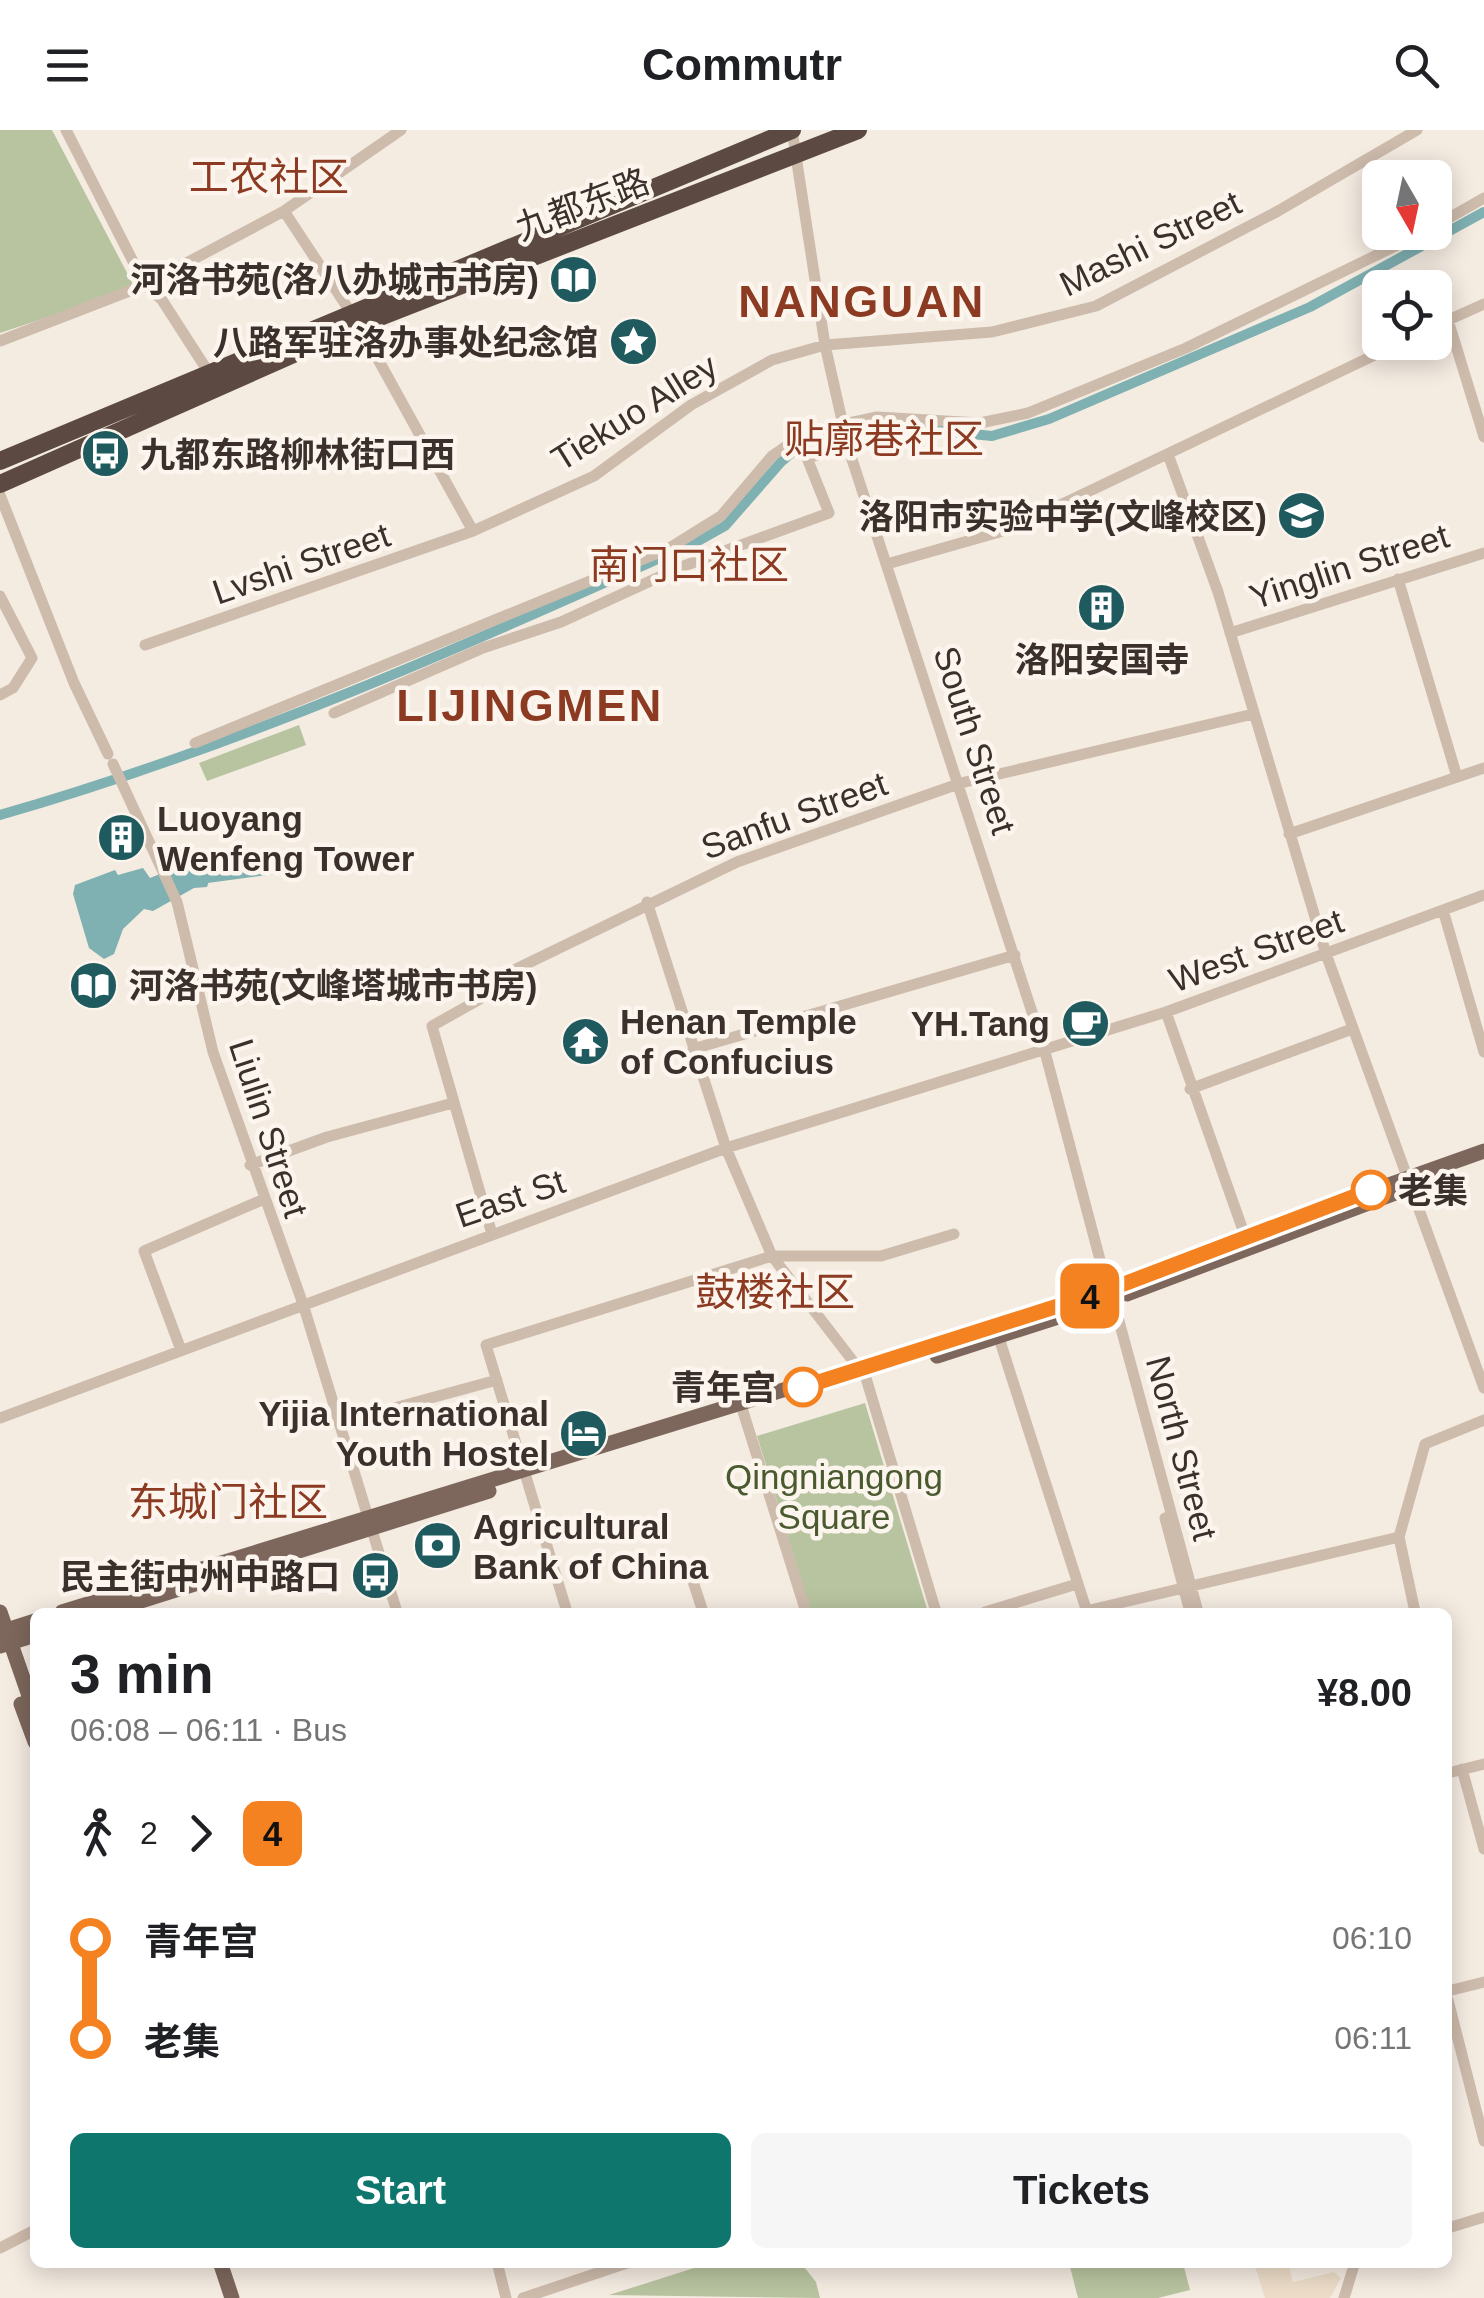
<!DOCTYPE html>
<meta charset="utf-8">
<style>
:root{--surface:#fff;--page:#f6f6f6;--text:#202124;--muted:#757577;--accent:#0f766e}
body{margin:0;font-family:Arial,"Noto Sans SC",sans-serif;background:var(--page);color:var(--text);height:100vh;display:flex;flex-direction:column;font-size:38px;white-space:nowrap}
*{box-sizing:border-box;margin:0}
p{font-size:32px;color:var(--muted)}
.icon{flex:none;width:55px;height:55px;fill:none;stroke:currentColor;stroke-width:2;stroke-linecap:round;stroke-linejoin:round}
.map{position:relative;flex:1;overflow:hidden}
.side{position:absolute;left:30px;top:1478px;width:1422px;height:660px;display:flex;flex-direction:column;background:var(--surface);border-radius:15px;box-shadow:0 5px 25px #0003}
.side>*{flex:none}
.badge{padding:0 20px;border-radius:15px;font-size:35px;line-height:65px}
.needle{width:65px;rotate:171deg}
.tools{position:absolute;left:1362px;top:30px;display:grid;gap:20px}
.tools a{display:grid;place-items:center;width:90px;height:90px;border-radius:15px;background:var(--surface);box-shadow:0 5px 25px #0003;font-size:50px}
.map>.badge{position:absolute;translate:-50% -50%;box-shadow:0 0 0 5px #fff}
.legs{display:flex;align-items:center;gap:15px;height:110px;padding:0 40px;font-size:32px}
.legs p{margin-inline-start:auto}
.summary{display:flex;align-items:center;justify-content:space-between;height:170px;padding:0 40px}
h1{font-size:55px;font-weight:700;line-height:75px}
.primary-button{display:flex;gap:20px;margin-top:auto;padding:20px 40px}
.primary-button a{flex:1;height:115px;border-radius:15px;background:var(--accent);color:#fff;font-size:40px;font-weight:700;line-height:115px;text-align:center}
.primary-button a+a{background:var(--page);color:var(--text)}
ul{padding:0 40px;list-style:none}
li{display:flex;align-items:center;gap:35px;height:100px;font-size:38px}
li i{display:grid;place-items:center;width:15px;height:100%;margin:0 12px;background:currentColor}
li i::after{content:'';width:25px;height:25px;margin:-12px;border:8px solid;border-radius:50%;background:var(--surface)}
li p{margin-inline-start:auto}
li:first-child i{background:linear-gradient(#0000 50%,currentColor 0)}
li:last-child i{background:linear-gradient(currentColor 50%,#0000 0)}
header{display:flex;justify-content:space-between;align-items:center;height:130px;padding:0 40px;background:var(--surface);font-size:45px;font-weight:700}
.map>svg:first-child{display:block}
.green{fill:#b8c4a0}
.plaza{fill:#ecdcc8}
.water{fill:#7fb0b2}
.lines{fill:none;stroke-linecap:round;stroke-linejoin:round}
.canal{stroke:#7fb0b2;stroke-width:10}
.minor{stroke:#cdbbac;stroke-width:11}
.major{stroke:#7d675c;stroke-width:15}
.highway{stroke:#5c4a42;stroke-width:18}
.line-1-casing{stroke:#fff;stroke-width:22}
.line-1{stroke:#f58220;stroke-width:15}
.stop-1-dot{fill:#fff;stroke:#f58220;stroke-width:5}
.labels{text-anchor:middle;dominant-baseline:central;stroke-width:9;stroke-linejoin:round;paint-order:stroke}
.street-label{font-size:35px;fill:#3b302b;stroke:#fbf5ee}
.poi-label{font-size:35px;font-weight:bold;fill:#3b302b;stroke:#fbf5ee;text-anchor:end}
.stop-label{font-size:35px;font-weight:bold;fill:#3b302b;stroke:#fbf5ee;text-anchor:start}
.park-label{font-size:35px;fill:#4a5a2e;stroke:#fbf5ee}
.quarter-label{font-size:40px;fill:#8c3b22;stroke:#fbf5ee}
.district-label{font-size:45px;font-weight:bold;letter-spacing:2.5px;fill:#8c3b22;stroke:#fbf5ee}
</style>
<header><svg class="icon" aria-label="menu" viewBox="0 0 24 24"><path d="M4 6h16M4 12h16M4 18h16"/></svg>Commutr<svg class="icon" aria-label="search" viewBox="0 0 24 24"><circle cx="10" cy="10" r="6"/><path d="M15 15l6 6"/></svg></header>
<div class="map">
<svg width="1484" height="2168" viewBox="0 0 1484 2168">
<rect width="100%" height="100%" fill="#f4ebe1"/>
<path class="green" d="M0,0H52L135,158L0,203Z
M299,595L306,615L207,651L199,633Z
M865,1273L928,1482H811L757,1306Z
M801,2133L816,2152L820,2168L609,2165L710,2133Z
M1069,2133H1183L1190,2160L1158,2168H1078Z"/>
<path class="plaza" d="M1254,2133H1288L1293,2152L1334,2142L1341,2148L1330,2168H1265Z"/>
<path class="water" d="M197,729L209,751L207,757L194,758L153,781L144,779L123,799L114,824L104,829L89,818L73,764L75,755L115,740L118,745L143,738L150,748Z"/>
<g class="lines">
<path class="canal" d="M0,685C241,616 472,513 700,410L725,396L781,332L803,313L882,295L992,306L1049,289L1310,177L1484,82
M207,748L290,737L295,728"/>
<path class="minor" d="M66,0L145,155L162,170L209,243
M792,0L825,215L848,317L1045,922L1108,1160
M284,81L359,195L473,401
M1435,96L1484,68
M1448,190L1484,307
M1435,196L1484,174
M0,211L145,155L284,81L401,0
M1169,327L1218,462L1326,824L1484,1258
M0,365L74,553L108,624
M887,434L1010,399L1402,212
M1398,449L1457,647
M0,466L32,528L13,558L0,565
M1230,503L1484,423
M145,515L473,401L594,346L691,275L772,230L825,215L992,202L1096,176L1278,81L1417,0
M334,583L483,518L561,492L681,437L829,383L807,328L848,317
M195,613L668,419L721,386L772,326L807,302L877,287L980,293L1028,283L1186,218L1424,102
M113,634L177,772L213,922L303,1174L397,1482
M1289,704L1484,638
M647,772L726,1018L772,1126L866,1248L936,1482
M1443,780L1484,922
M1166,882L1245,1106
M693,919L1015,825
M1190,959L1352,899
M250,1035L327,1007L453,973
M492,1104L432,896L480,869L481,856L737,732L961,653L1253,584
M1113,1169L1198,1482
M999,1208L1087,1482
M181,1220L144,1121L262,1070
M741,1275L806,1482
M0,1288L726,1018L1166,882L1484,765
M339,1293L497,1250
M1165,1388L1190,1482
M688,1436L703,1482
M1086,1481L1399,1407
M567,1482L486,1215L772,1126H881L954,1104
M985,1482L1077,1454
M1415,1482L1399,1407L1425,1314L1484,1290
M1462,1639L1484,1719
M1448,1643L1484,1634
M1448,1861L1484,1852
M1448,1870L1484,2011
M1448,2098L1484,2087
M0,2118L35,2100
M497,2132L506,2168
M523,2168L630,2132
M1344,2168L1355,2132"/>
<path class="major" d="M1127,1164L1414,1056
M937,1226L1086,1178
M0,1482L35,1583
M62,1482L1108,1160L1245,1106L1484,1021
M106,1482L489,1361
M0,1502L35,1491
M0,1516L35,1505
M21,1574L35,1612
M220,2132L232,2168"/>
<path class="highway" d="M0,331L792,0
M0,354L359,195L858,0"/>
</g>
<g class="lines">
<defs>
<path id="line-1" d="M803,1257L1108,1160L1371,1060"/>
</defs>
<use href="#line-1" class="line-1-casing"/>
<use href="#line-1" class="line-1"/>
</g>
<defs>
<symbol id="library-disc" viewBox="-11 -11 22 22"><circle r="9.5" fill="#1f5a5e" stroke="#fbf5ee"/><path d="M-6-4Q-3-5.5-.7-3.5V5Q-3 3-6 4ZM6-4Q3-5.5 .7-3.5V5Q3 3 6 4Z" fill="#fff"/></symbol>
<symbol id="sight-disc" viewBox="-11 -11 22 22"><circle r="9.5" fill="#1f5a5e" stroke="#fbf5ee"/><path d="M0-6L1.8-2.2L6-1.7L2.9 1.2L3.7 5.4L0 3.3L-3.7 5.4L-2.9 1.2L-6-1.7L-1.8-2.2Z" fill="#fff"/></symbol>
<symbol id="bus-disc" viewBox="-11 -11 22 22"><circle r="9.5" fill="#1f5a5e" stroke="#fbf5ee"/><path d="M-5-6H5V4H4V6H2V4H-2V6H-4V4H-5ZM-3.5-4V0h7V-4ZM-3.5 1.2v1.5H-2V1.2ZM2 1.2v1.5H3.5V1.2Z" fill="#fff"/></symbol>
<symbol id="school-disc" viewBox="-11 -11 22 22"><circle r="9.5" fill="#1f5a5e" stroke="#fbf5ee"/><path d="M0-5L7-2L0 1L-7-2ZM-4 1L0 2.5L4 1V4Q0 6-4 4Z" fill="#fff"/></symbol>
<symbol id="building-disc" viewBox="-11 -11 22 22"><circle r="9.5" fill="#1f5a5e" stroke="#fbf5ee"/><path d="M-4-6H4V6H1V3H-1V6H-4ZM-2.5-4.3h1.7v1.8h-1.7ZM.8-4.3h1.7v1.8H.8ZM-2.5-1h1.7V.8h-1.7ZM.8-1h1.7V.8H.8Z" fill="#fff"/></symbol>
<symbol id="cafe-disc" viewBox="-11 -11 22 22"><circle r="9.5" fill="#1f5a5e" stroke="#fbf5ee"/><path d="M-5.5-4.5H6V0H3Q3 3.5 0 3.5H-2.5Q-5.5 3.5-5.5 0ZM3-3.2v2h1.7v-2ZM-6 4.5H4V6H-6Z" fill="#fff"/></symbol>
<symbol id="temple-disc" viewBox="-11 -11 22 22"><circle r="9.5" fill="#1f5a5e" stroke="#fbf5ee"/><path d="M0-6L5-2H3V0L6.5 2.5H4V6H1.5V3h-3V6H-4V2.5H-6.5L-3 0V-2H-5Z" fill="#fff"/></symbol>
<symbol id="hotel-disc" viewBox="-11 -11 22 22"><circle r="9.5" fill="#1f5a5e" stroke="#fbf5ee"/><path d="M-6-4.5h1.5V1H6V5H4.5V3h-9V5H-6ZM-4 0a1.8 1.8 0 1 1 3.6 0ZM.5 0V-2.5h3Q6-2.5 6 0Z" fill="#fff"/></symbol>
<symbol id="bank-disc" viewBox="-11 -11 22 22"><circle r="9.5" fill="#1f5a5e" stroke="#fbf5ee"/><path d="M-6-4H6V4H-6ZM0-2.3a2.3 2.3 0 1 0 0 4.6a2.3 2.3 0 1 0 0-4.6Z" fill="#fff"/></symbol>
</defs>
<g fill-rule="evenodd">
<use href="#library-disc" x="546" y="122" width="55" height="55"/>
<use href="#sight-disc" x="606" y="184" width="55" height="55"/>
<use href="#bus-disc" x="78" y="296" width="55" height="55"/>
<use href="#school-disc" x="1274" y="358" width="55" height="55"/>
<use href="#building-disc" x="1074" y="450" width="55" height="55"/>
<use href="#building-disc" x="94" y="680" width="55" height="55"/>
<use href="#library-disc" x="66" y="828" width="55" height="55"/>
<use href="#cafe-disc" x="1058" y="866" width="55" height="55"/>
<use href="#temple-disc" x="558" y="884" width="55" height="55"/>
<use href="#hotel-disc" x="556" y="1276" width="55" height="55"/>
<use href="#bank-disc" x="410" y="1388" width="55" height="55"/>
<use href="#bus-disc" x="348" y="1418" width="55" height="55"/>
</g>
<g class="stop-1-dot">
<circle cx="1371" cy="1060" r="18"/>
<circle cx="803" cy="1257" r="18"/>
</g>
<g class="labels">
<g class="street-label">
<text transform="translate(582 74) rotate(-21)">九都东路</text>
<text transform="translate(1150 113) rotate(-26)">Mashi Street</text>
<text transform="translate(634 282) rotate(-32)">Tiekuo Alley</text>
<text transform="translate(301 433) rotate(-19)">Lvshi Street</text>
<text transform="translate(1349 436) rotate(-18)">Yinglin Street</text>
<text transform="translate(975 610) rotate(72)">South Street</text>
<text transform="translate(794 685) rotate(-20)">Sanfu Street</text>
<text transform="translate(1256 820) rotate(-20)">West Street</text>
<text transform="translate(269 998) rotate(72)">Liulin Street</text>
<text transform="translate(510 1068) rotate(-19)">East St</text>
<text transform="translate(1182 1318) rotate(75)">North Street</text>
</g>
<g class="poi-label">
<text x="539" y="149">河洛书苑(洛八办城市书房)</text>
<text x="598" y="212">八路军驻洛办事处纪念馆</text>
<text x="140" y="324" text-anchor="start">九都东路柳林街口西</text>
<text x="1267" y="386">洛阳市实验中学(文峰校区)</text>
<text x="1102" y="529" text-anchor="middle">洛阳安国寺</text>
<text x="157" y="688" text-anchor="start">Luoyang<tspan x="157" dy="40">Wenfeng Tower</tspan></text>
<text x="129" y="855" text-anchor="start">河洛书苑(文峰塔城市书房)</text>
<text x="620" y="891" text-anchor="start">Henan Temple<tspan x="620" dy="40">of Confucius</tspan></text>
<text x="1050" y="893">YH.Tang</text>
<text x="549" y="1283">Yijia International<tspan x="549" dy="40">Youth Hostel</tspan></text>
<text x="473" y="1396" text-anchor="start">Agricultural<tspan x="473" dy="40">Bank of China</tspan></text>
<text x="340" y="1446">民主街中州中路口</text>
</g>
<g class="stop-label">
<text x="1398" y="1060">老集</text>
<text x="776" y="1257" text-anchor="end">青年宫</text>
</g>
<g class="park-label">
<text x="834" y="1346">Qingniangong<tspan x="834" dy="40">Square</tspan></text>
</g>
<g class="quarter-label">
<text x="269" y="47">工农社区</text>
<text x="884" y="309">贴廓巷社区</text>
<text x="689" y="435">南门口社区</text>
<text x="775" y="1162">鼓楼社区</text>
<text x="228" y="1372">东城门社区</text>
</g>
<g class="district-label">
<text x="862" y="171">NANGUAN</text>
<text x="530" y="575">LIJINGMEN</text>
</g>
</g>
</svg>
<div class="tools">
<a><svg class="needle" viewBox="-14 -14 28 28"><path d="M0-13l5 13h-10z" fill="#e53935"/><path d="M0 13l5-13h-10z" fill="#757577"/></svg></a>
<a><svg class="icon" aria-label="locate" viewBox="0 0 24 24"><circle cx="12" cy="12" r="6"/><path d="M12 2v4M12 18v4M2 12h4M18 12h4"/></svg></a>
</div>
<b class="badge" style="left:1090px;top:1166px;background:#f58220;color:#111">4</b>
<section class="side">
<div class="summary"><div><h1>3 min</h1><p>06:08 – 06:11 · Bus</p></div><b>¥8.00</b></div>
<div class="legs"><svg class="icon" aria-label="walk" viewBox="0 0 24 24"><circle cx="13" cy="4" r="2"/><path d="M13 8l-2 6 4 7M11 14l-3 7M7 12l3-4h3l4 4"/></svg>2<svg class="icon" aria-label="forward" viewBox="0 0 24 24"><path d="M9 5l7 7-7 7"/></svg><b class="badge" style="background:#f58220;color:#111">4</b></div>
<ul>
<li><i style="color:#f58220"></i><b>青年宫</b><p>06:10</p></li>
<li><i style="color:#f58220"></i><b>老集</b><p>06:11</p></li>
</ul>
<div class="primary-button"><a>Start</a><a>Tickets</a></div>
</section>
</div>
